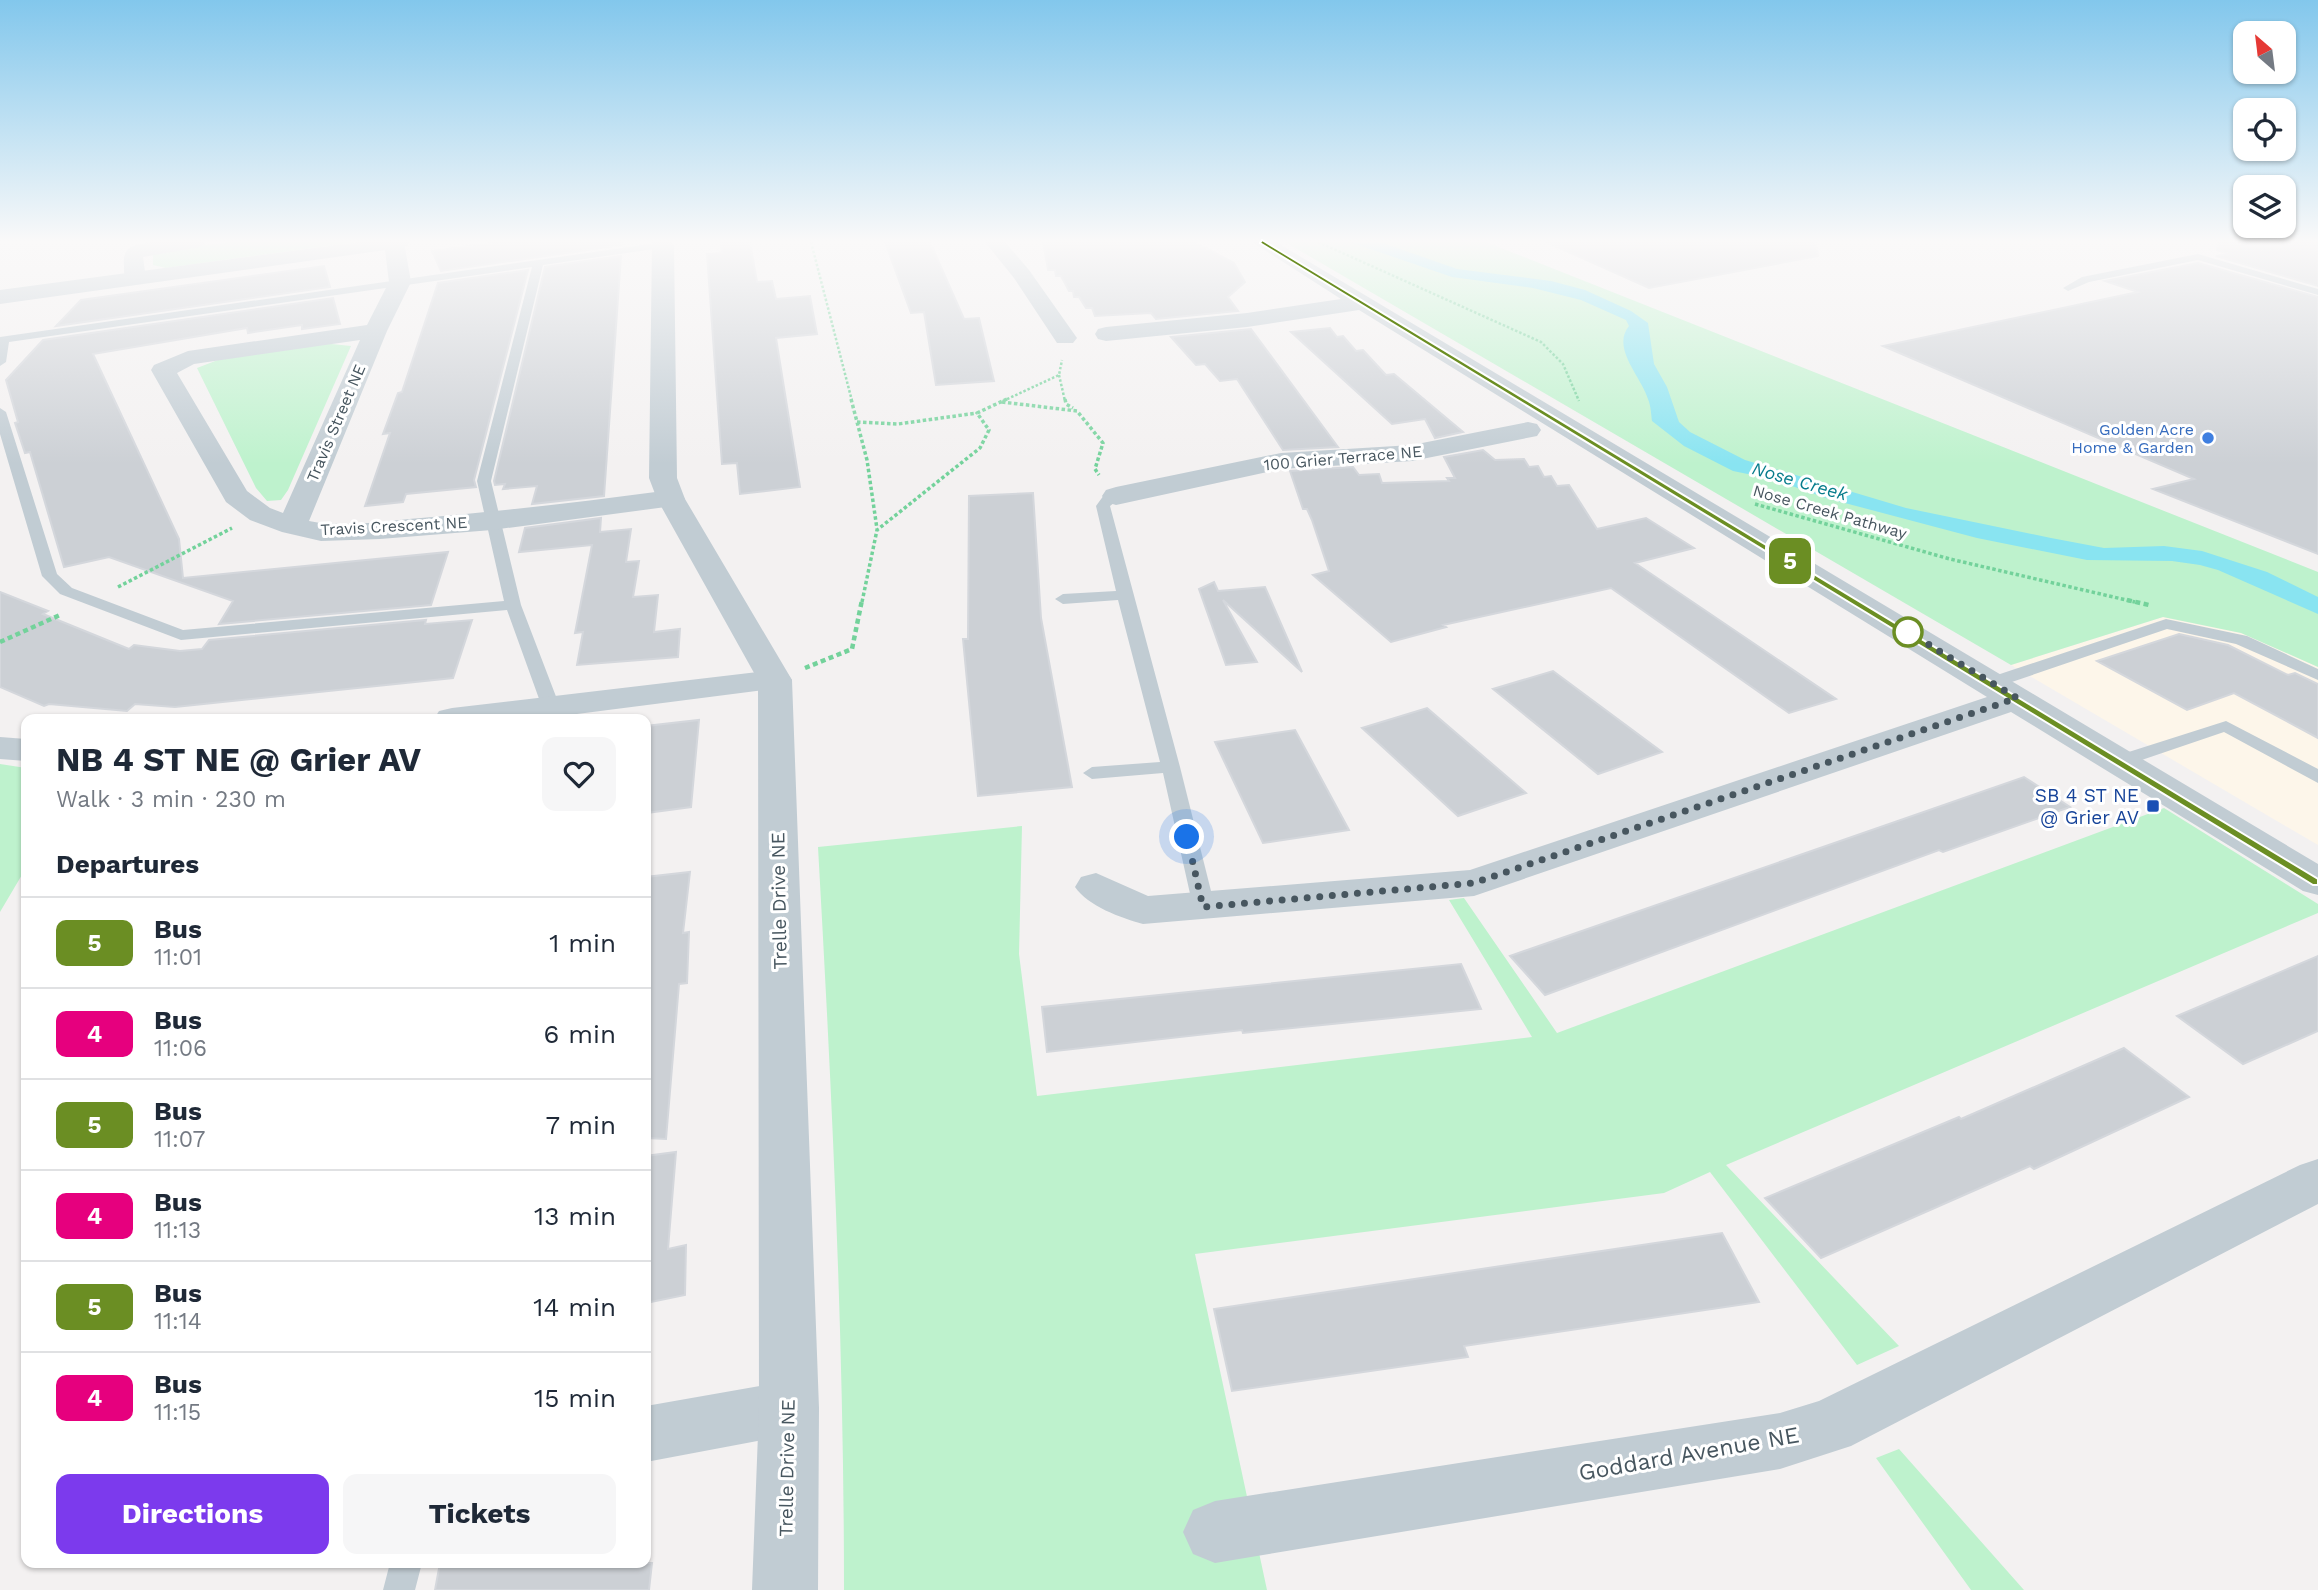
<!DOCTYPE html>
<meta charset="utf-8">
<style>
:root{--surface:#fff;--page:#f6f6f7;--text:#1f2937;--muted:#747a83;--line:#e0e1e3;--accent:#7c3aed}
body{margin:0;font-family:"Work Sans",sans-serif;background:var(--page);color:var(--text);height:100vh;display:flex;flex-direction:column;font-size:26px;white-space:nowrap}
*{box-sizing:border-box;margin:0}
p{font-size:23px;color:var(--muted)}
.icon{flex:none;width:38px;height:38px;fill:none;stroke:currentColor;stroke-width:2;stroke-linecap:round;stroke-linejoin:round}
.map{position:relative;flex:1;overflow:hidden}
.sheet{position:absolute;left:21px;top:714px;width:630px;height:854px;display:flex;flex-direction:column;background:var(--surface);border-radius:14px;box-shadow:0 2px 5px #0004}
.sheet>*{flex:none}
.badge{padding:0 14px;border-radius:10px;font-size:24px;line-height:46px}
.needle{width:46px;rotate:332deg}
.buttons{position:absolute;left:2233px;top:21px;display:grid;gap:14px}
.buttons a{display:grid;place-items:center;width:63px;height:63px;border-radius:14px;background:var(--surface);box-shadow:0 2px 5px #0004;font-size:35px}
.you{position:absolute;width:35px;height:35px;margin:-18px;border:5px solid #fff;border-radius:50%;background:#1a73e8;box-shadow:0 0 0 10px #1a73e833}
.map>.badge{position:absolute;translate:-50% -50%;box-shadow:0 0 0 4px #fff}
h2{padding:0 35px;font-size:26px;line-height:63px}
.round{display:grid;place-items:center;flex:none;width:74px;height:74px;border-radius:14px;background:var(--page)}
.head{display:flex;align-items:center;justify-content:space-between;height:119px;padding:0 35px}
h1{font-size:33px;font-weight:700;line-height:52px}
.action{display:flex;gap:14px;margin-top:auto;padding:14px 35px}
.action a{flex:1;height:80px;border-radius:14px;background:var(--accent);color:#fff;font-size:28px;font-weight:700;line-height:80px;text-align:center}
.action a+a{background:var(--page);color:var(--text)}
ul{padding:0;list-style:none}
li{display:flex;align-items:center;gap:21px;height:91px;padding:0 35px;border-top:2px solid var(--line)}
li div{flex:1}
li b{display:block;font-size:26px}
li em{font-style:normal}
li .badge{min-width:77px;font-weight:700;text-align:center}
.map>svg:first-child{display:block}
.commercial{fill:#fdf6ea}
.green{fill:#bef2cd}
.water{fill:#89e4f1}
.building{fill:#ccd0d5;stroke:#d4d7dc;stroke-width:2}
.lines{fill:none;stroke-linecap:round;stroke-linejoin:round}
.path-far2{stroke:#73d29b;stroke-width:2.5;stroke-dasharray:2.5 2;stroke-linecap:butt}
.path-far1{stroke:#73d29b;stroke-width:3.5;stroke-dasharray:3.5 2.5;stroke-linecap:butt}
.path{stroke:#73d29b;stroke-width:4.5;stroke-dasharray:5 3.5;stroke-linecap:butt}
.service{fill:#c1ccd3;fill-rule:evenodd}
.minor{fill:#c1ccd3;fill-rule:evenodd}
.tertiary{fill:#c1ccd3;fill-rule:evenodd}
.line{fill:#6b8e23;stroke:#fff;stroke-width:2}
.walk{stroke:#47565f;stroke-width:7;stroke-dasharray:0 12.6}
.shop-dot{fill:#3f7fe0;stroke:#fff;stroke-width:2.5}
.stop-dot{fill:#fff;stroke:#6b8e23;stroke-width:3.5}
.transit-dot{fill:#1a4fb4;stroke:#fff;stroke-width:2.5}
.labels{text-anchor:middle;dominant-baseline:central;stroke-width:6;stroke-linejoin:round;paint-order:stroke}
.far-street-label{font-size:16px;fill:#47565f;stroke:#fff}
.far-shop-label{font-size:16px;fill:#366cbe;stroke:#fff;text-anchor:end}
.far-water-label{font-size:18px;font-style:italic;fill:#077c8c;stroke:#fff}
.transit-label{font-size:19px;fill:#164399;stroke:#fff;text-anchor:end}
.street-label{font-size:19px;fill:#47565f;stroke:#fff}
.near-street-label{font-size:23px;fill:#47565f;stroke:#fff}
</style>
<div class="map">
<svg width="2318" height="1590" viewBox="0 0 2318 1590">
<rect width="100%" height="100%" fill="#f3f1f1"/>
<path class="commercial" d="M2163,617L2241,633L2318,667V845L2011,665Z"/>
<path class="green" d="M231,242H355L166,268L153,265V255L165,250Z
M1285,242H1486L2318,572V667L2241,633L2163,617L2011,665Z
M322,343L351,346L288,490L281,500L267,501L256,488L197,368L223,358Z
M0,764L26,768V868L0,912Z
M2164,808L2318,904V913L1726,1165L1899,1346L1857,1365L1710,1172L1664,1193L1195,1254L1267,1590H844C844,1342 832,1095 818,847L1022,826L1019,954L1037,1096L1532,1037L1449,900L1464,898L1557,1033Z
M1899,1449L2024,1590H1971L1876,1458Z"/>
<path class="water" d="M1350,242H1380L1457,269L1551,281L1585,290L1631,311L1648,323L1654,364L1667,387L1679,422L1690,432L1745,460L1906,508L2051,538L2104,548L2164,546L2202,551L2267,572L2318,597V614L2218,570L2200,565L2172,561L2087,560L1977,538L1826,498L1772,479L1733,471L1684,446L1652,421C1651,414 1651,406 1648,399C1641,376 1611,348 1629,326L1626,320L1581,300L1533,288L1452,277Z"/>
<path class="building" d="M497,242H622V245L441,271L432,251Z
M720,242H750L757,282L772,281L776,299L810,296L817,334L776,338L800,487L740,494L737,463L722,464L707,254L722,253Z
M885,242H930L964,319L979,318L994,381L936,385L924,312L911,313Z
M1043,242H1195L1234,263L1245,282L1228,297L1238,311L1156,319L1151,313L1095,316L1092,308H1086L1079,297H1074L1073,291H1069L1061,276H1056L1055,270H1048Z
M1546,242H1816L1818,256L1649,288Z
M2218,242H2318V286L2216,256L2230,254L2217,250Z
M621,256L604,496L532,504L537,486L503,489L505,484L495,485L494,481L545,267Z
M2198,263L2318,297V554L2153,489L2194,479L1883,346L2138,292L2105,281Z
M324,266L330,287L56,326L81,300Z
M528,270L474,480L476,487L406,494L403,502L365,506L390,433L383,434L398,393L402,392L438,283Z
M333,298L340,324L302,329V325L248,333L247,328L93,354L179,539L183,578L448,552L431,605L219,624L233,601L109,557L64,567L30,452L25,453L15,423L18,422L6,380L43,340Z
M1330,328L1337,337L1343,336L1356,351L1363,350L1386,375L1394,374L1463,432L1435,438L1425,419L1392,424L1291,332Z
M1251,329L1338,447L1283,450L1237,379L1220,381L1205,364L1196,365L1171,337Z
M1483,450L1495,460L1524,459L1529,467L1538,466L1544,477L1551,476L1557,486L1569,485L1597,529L1646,518L1694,548L1635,563L1836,699L1789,713L1611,588L1443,625L1446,627L1391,642L1313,575L1329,571L1312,520L1307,509H1303L1290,471L1353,467L1359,475L1379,474L1382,483L1449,481L1447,478H1455L1444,457Z
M1033,493L1041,618L1072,787L978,796L963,639H968L969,496Z
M601,518L600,532L631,529L626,562L639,561L633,597L658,595L654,632L680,629L678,657L577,665L583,632L575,633L592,545L519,552L525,528Z
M1214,582L1218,591L1265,587L1302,672L1223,600L1257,662L1226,665L1199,589Z
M0,592L48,611L43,614L129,649L134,645L180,651L202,649L209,640L426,620L425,624L472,620L453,678L175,707L135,704L127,711L49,704L44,706L0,687Z
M2179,634L2228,645L2288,675L2295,673L2318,684V738L2234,693L2187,710L2097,661Z
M1553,671L1662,752L1598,774L1493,689Z
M1427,708L1526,793L1458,816L1362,728Z
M699,720L691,807L646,813V726Z
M1295,730L1349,830L1263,843L1215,742Z
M2024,777L2070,807L1943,852L1939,850L1545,995L1510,956Z
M690,872L683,933L689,932L687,983L679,984L666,1139L646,1138V877Z
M2318,956V1031L2243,1064L2177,1016Z
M1461,964L1481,1009L1243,1033L1242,1030L1047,1052L1042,1007Z
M2124,1048L2189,1097L2034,1169L2030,1166L1821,1258L1765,1198L1959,1117L1961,1119Z
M676,1152L668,1249L686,1245L685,1295L646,1303V1156Z
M1722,1233L1759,1302L1464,1346L1468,1357L1232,1391L1214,1309Z
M440,1563H652L649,1590H435Z"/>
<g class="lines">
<path class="path-far2" d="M811,242L852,401
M1318,242L1541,342L1563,364L1579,401
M1059,375L1065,401
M1003,401L1059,375L1062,360"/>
<path class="path-far1" d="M851,399L867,460L877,529
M1065,399L1066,404L1073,408
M1002,402L1077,411L1103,443L1095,469L1099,475
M857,422L898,424L977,413
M1755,504L1950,559L2135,602
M118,587L232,528
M862,602L877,530L980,448L989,430L977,413L1007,399"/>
<path class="path" d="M2127,600L2149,605
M0,642L60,615
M805,668L852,649L862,600"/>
<path class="service" d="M664,242L669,245L668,247L543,265L491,481L521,605L560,707L558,719H540L542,707L507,610L181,640L60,594L42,576L0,434V408L6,412L57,574L72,588L183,630L504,601L477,481L532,267L9,342L6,362L0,366V337Z
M2198,254L2318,289V295L2198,260L2089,282L2068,291L2063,288L2082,277Z
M1116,492L1123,496L1110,506L1180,767L1215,907L1211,912H1197L1193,907L1163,773L1092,779L1083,773L1092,767L1160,762L1118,600L1063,604L1055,599L1063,594L1116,591L1096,506L1104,495Z
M2166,619L2247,636L2318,669V680L2236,644L2167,629L1997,687H1985L1982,683L1985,679Z
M2226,721L2318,769V783L2224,732L2127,765H2113L2111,761L2113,757Z
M390,1563H422L415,1590H383Z"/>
<path class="minor" d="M151,242H205L202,246L195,248L143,257L146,279L142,283H128C124,277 124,273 124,266C122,246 134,245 151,242Z
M384,242H404L411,282L387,331L309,521C344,528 385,521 421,518C505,511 588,501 671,490L681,493L685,499L681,505L492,530L380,539L321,541L282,532L250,520L226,502L151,370L154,365L188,351L367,325L389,282ZM360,340L283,513L270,508L247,491L177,373L194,364Z
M985,242H1005L1029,270L1077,338L1073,343H1057L1014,278Z
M1252,242H1276L2318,864V895L2303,891L2011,712L1474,896L1143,924C1121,918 1088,906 1075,887L1081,877L1096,873L1148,896L1470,870L1987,697L1359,310L1247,327L1106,341L1098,339L1095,334L1098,329L1106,327L1247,313L1341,299Z
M1528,422L1537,424L1541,430L1537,436L1412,461L1281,469L1116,505L1106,502L1102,496L1106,490L1116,487L1281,453L1412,445Z
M775,670L787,673L792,680L787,687L538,719H434L439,711L452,708Z
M0,737L26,739V761L0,759Z
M2318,1159V1204L1851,1446L1780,1469L1215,1563L1193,1554L1183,1532L1193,1510L1215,1501L1780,1413L1819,1401L2300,1165Z
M789,1381L810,1389L819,1408L810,1427L789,1435L646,1462V1406Z"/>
<path class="tertiary" d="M359,242H410L407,246L400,248L0,304V290Z
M652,242H672L674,245L677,478L685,499L792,680L819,1408L818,1590H752L759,1408L758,680L657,499L649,478Z"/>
</g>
<linearGradient id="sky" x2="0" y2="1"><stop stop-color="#82c7ec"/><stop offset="0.52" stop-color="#faf9f9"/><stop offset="1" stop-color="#faf9f9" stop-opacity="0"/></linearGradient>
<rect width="2318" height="464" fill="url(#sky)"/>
<path class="line" d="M1262,240L2318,879V885H2313L1260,243Z"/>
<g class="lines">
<path class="walk" d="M1187,837L1203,907L1474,883L2017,698L1908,632"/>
</g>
<circle class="shop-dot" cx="2208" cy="438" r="7"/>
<circle class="stop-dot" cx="1908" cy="632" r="14"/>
<rect class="transit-dot" x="2146" y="799" width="14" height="14" rx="3.5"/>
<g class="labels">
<g class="far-street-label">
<text transform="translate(336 423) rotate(-67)">Travis Street NE</text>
<text transform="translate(1343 458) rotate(-5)">100 Grier Terrace NE</text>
<text transform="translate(1830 512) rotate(16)">Nose Creek Pathway</text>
<text transform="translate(394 526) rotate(-3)">Travis Crescent NE</text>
</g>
<g class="far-shop-label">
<text x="2194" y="429">Golden Acre<tspan x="2194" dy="18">Home &amp; Garden</tspan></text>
</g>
<g class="far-water-label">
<text transform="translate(1800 481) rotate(16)">Nose Creek</text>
</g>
<g class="transit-label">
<text x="2139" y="795">SB 4 ST NE<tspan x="2139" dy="22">@ Grier AV</tspan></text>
</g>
<g class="street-label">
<text transform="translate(779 901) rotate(-91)">Trelle Drive NE</text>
<text transform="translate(787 1468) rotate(-89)">Trelle Drive NE</text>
</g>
<g class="near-street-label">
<text transform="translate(1689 1454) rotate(-10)">Goddard Avenue NE</text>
</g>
</g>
</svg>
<div class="buttons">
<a><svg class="needle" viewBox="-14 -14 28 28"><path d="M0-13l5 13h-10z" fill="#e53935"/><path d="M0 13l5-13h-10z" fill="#747a83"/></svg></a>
<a><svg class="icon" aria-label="locate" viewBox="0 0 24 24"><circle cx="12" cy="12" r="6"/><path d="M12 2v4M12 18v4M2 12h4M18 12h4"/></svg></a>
<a><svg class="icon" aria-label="layers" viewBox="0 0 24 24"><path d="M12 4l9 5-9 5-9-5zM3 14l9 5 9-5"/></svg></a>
</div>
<div class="you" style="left:1187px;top:837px"></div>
<b class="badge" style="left:1790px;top:561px;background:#6b8e23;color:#fff">5</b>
<section class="sheet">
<div class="head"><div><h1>NB 4 ST NE @ Grier AV</h1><p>Walk · 3 min · 230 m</p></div><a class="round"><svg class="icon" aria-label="heart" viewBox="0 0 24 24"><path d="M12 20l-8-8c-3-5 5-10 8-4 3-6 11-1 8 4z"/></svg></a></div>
<h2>Departures</h2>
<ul>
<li><span class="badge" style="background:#6b8e23;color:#fff">5</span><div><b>Bus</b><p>11:01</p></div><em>1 min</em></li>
<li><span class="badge" style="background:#e6007e;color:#fff">4</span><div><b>Bus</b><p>11:06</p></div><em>6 min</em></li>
<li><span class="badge" style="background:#6b8e23;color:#fff">5</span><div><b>Bus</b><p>11:07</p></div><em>7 min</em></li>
<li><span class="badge" style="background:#e6007e;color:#fff">4</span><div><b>Bus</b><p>11:13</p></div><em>13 min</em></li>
<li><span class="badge" style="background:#6b8e23;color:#fff">5</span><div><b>Bus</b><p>11:14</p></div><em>14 min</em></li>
<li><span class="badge" style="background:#e6007e;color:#fff">4</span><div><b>Bus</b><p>11:15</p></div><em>15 min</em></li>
</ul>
<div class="action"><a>Directions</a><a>Tickets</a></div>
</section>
</div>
